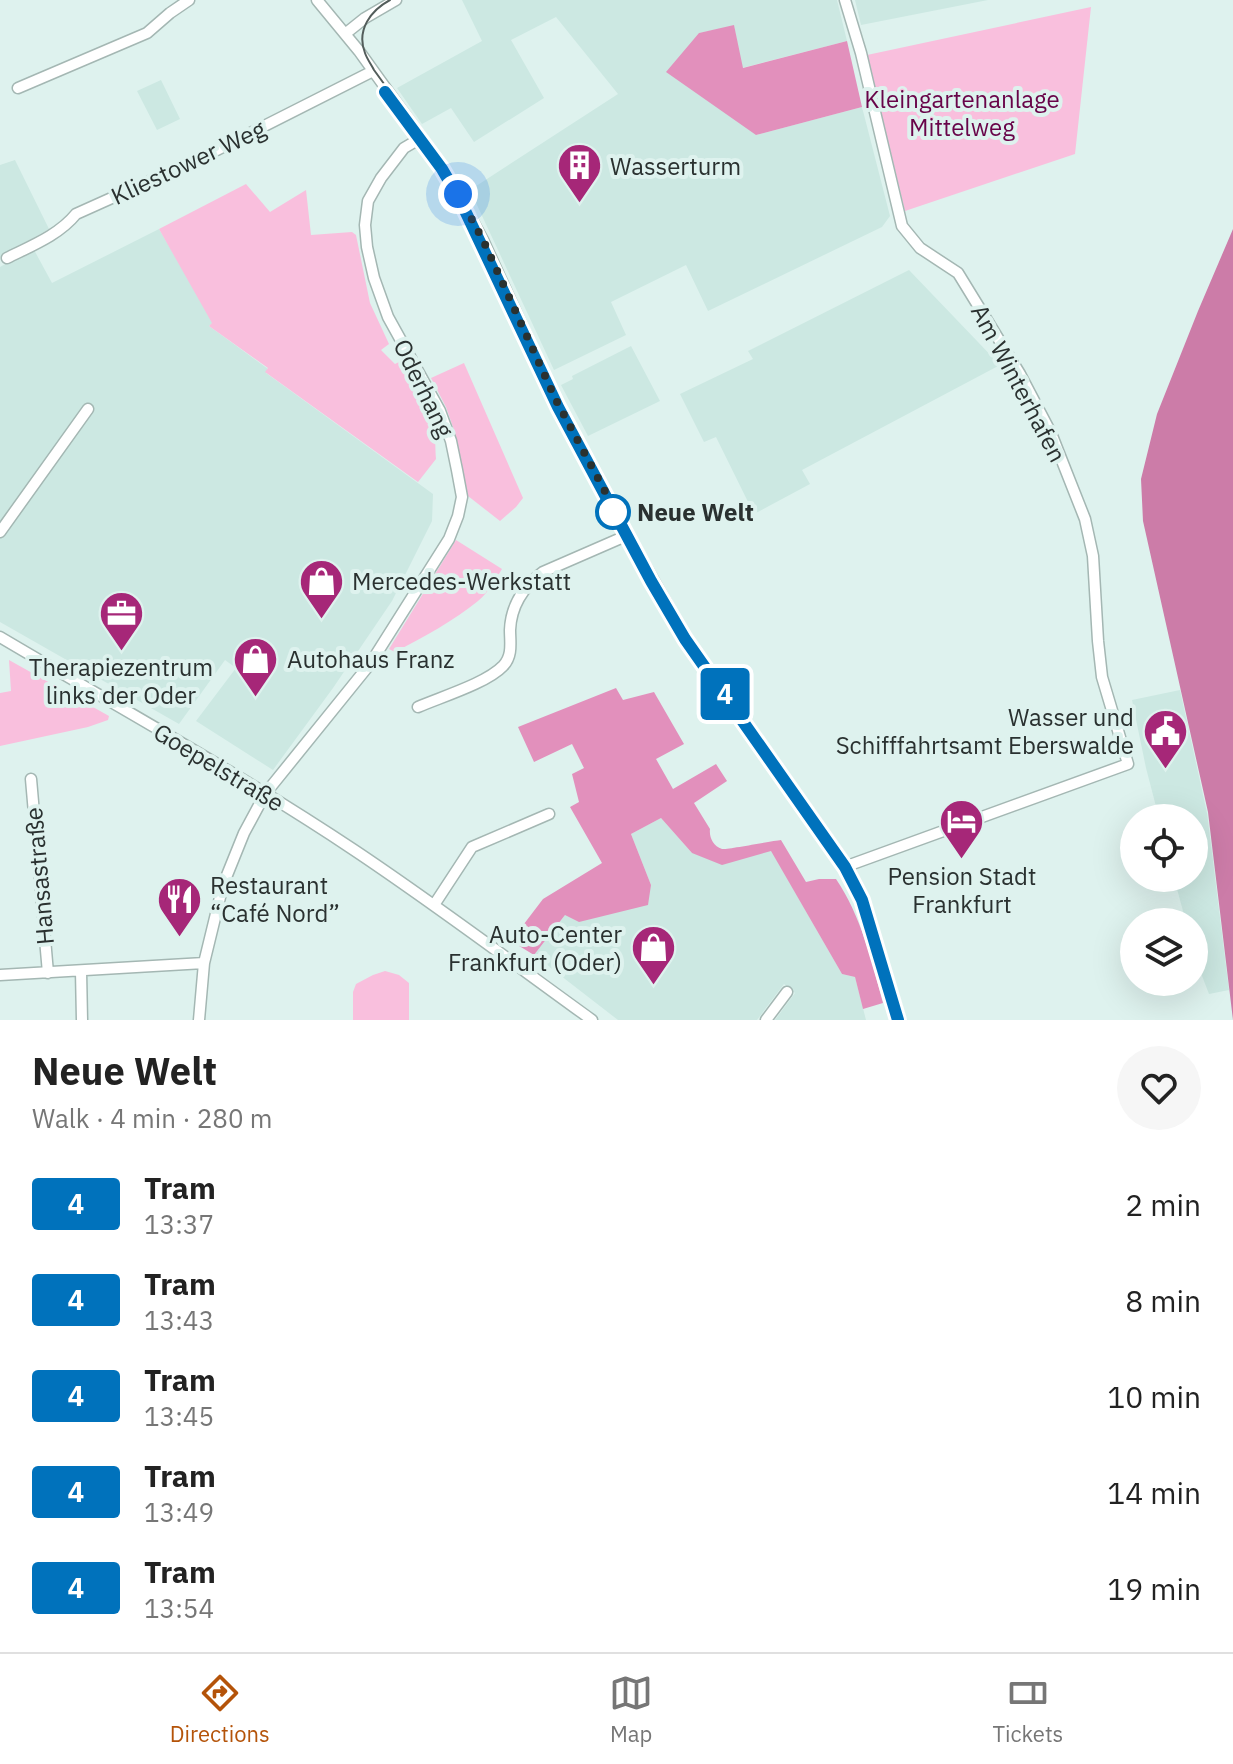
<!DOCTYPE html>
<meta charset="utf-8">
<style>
:root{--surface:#fff;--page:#f6f6f6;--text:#222;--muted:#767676;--line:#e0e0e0;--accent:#b45309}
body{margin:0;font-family:"IBM Plex Sans",sans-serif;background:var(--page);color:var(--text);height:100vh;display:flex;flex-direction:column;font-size:30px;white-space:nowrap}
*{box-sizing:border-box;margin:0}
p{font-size:26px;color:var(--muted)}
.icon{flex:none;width:44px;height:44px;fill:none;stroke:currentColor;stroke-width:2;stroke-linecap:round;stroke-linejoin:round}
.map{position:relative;height:1020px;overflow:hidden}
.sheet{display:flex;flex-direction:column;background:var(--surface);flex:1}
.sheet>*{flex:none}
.badge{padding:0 16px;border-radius:6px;font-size:28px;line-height:52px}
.tools{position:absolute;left:1120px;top:804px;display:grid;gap:16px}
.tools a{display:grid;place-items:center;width:88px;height:88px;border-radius:50%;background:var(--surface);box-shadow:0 8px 32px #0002;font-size:40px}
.you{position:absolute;width:40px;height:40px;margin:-20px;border:6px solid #fff;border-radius:50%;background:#1a73e8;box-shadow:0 0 0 12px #1a73e833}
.map>.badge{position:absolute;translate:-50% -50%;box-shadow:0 0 0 4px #fff}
.round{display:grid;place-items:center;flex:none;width:84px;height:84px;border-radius:42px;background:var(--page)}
.head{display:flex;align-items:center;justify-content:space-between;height:136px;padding:0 32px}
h1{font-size:38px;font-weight:700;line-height:60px}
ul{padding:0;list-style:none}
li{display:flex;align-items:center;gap:24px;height:96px;padding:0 32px}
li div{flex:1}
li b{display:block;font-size:30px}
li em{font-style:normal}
li .badge{min-width:88px;font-weight:700;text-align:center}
.dock{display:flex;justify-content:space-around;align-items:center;height:112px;border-top:2px solid var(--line);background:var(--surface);font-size:22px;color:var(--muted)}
.dock a{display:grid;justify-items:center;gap:4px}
.dock .active{color:var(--accent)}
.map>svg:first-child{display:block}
.built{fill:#cce8e2}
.green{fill:#f9bfdd}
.forest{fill:#e290bc}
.water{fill:#cc7ca8}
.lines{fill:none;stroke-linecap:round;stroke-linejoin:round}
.minor-casing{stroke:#a4b7b3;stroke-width:13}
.minor{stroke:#fff;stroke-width:10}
.tram{stroke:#535d5b;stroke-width:2}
.line-casing{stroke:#fff;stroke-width:18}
.line{stroke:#0072bc;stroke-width:12}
.walk{stroke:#2a3130;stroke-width:8;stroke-dasharray:0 14.4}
.stop-dot{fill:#fff;stroke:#0072bc;stroke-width:4}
.labels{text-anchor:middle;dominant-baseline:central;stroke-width:8;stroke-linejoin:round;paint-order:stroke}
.park-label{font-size:24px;fill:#680449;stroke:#def2ee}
.street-label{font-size:24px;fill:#2a3130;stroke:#def2ee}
.poi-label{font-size:24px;fill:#2a3130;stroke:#def2ee;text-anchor:start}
.stop-label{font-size:24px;font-weight:bold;fill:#2a3130;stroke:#def2ee;text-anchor:start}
</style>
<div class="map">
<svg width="1233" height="1020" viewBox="0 0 1233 1020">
<rect width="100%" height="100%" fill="#def2ee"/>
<path class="built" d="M462,0H837L847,41L742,68L734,26L699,33L756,135L862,107L890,216L882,227L708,311L686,265L611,302L626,335L554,370L470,190L618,94L556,17L511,40L544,98L474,142L451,108L422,124L397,88L482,41Z
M855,0H988L861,25Z
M161,80L180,119L157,130L137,91Z
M15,160L49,229L0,257V165Z
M159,229L214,322L209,326L268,369L266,373L433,494L432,521L392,601L333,688L273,770L196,721L236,668L225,660L179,724L0,622V267L33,248L52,283Z
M909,270L1000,365L802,470L810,484L754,514L716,437L704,442L680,394L753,359L748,351Z
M631,346L660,401L588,436L561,385L573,379L572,376Z
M1180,690L1207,813L1229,990L1209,994L1194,955V922H1186L1174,878H1194V818H1159L1146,768L1132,700Z
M661,818L692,853L771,850L842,974L855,977L866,1020H775L795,993L784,984L757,1020H618L534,955L565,915L651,885L631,834Z"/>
<path class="green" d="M1091,7L1075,154L905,211L867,55Z
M246,184L270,212L306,190L311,235L352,232L356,235L370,303L389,344L381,350L395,364L399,362C412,382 428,402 433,426C436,436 435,448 436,459L418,482L265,372L268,368L209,326L212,323L159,229Z
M464,363L523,498L516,507L500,521L468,496L454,430L446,407L431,378Z
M456,540L502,569C495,580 489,592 478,601C455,620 422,638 395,652L389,649Z
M9,660L109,716L108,720L88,727L0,746V693L11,691Z
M385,971L399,975L409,983V1020H353V992L356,984L373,975Z"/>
<path class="forest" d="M734,25L743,68L847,41L862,107L756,135L666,72L699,33Z
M616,688L623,700L654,692L684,744L656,759L673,789L716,764L727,781L694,803L710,829C709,837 713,846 722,849C726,850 772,841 781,840L806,882L819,879H836C861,916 872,961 883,1003L863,1009L855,977L842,974L771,851L722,865L692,853L661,818L631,834L651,885L648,905L579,922L565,915L534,955L511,941L543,899L602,863L570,807L579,802L572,774L584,768L572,744L534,762L518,727Z"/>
<path class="water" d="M1233,229V1020L1208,812L1143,521L1141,479L1157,414L1198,311Z"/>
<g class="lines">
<defs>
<path id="minor" d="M317,0L359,51L441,165L458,194L483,240L556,400L628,535L685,636L847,866L863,898L900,1020
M845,0L861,53L902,226L920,248L958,273L1020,374L1051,433L1085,519L1093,556L1098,641L1102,677L1128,764L847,866
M345,34L365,18L396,0
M18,88L147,33L170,13L189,0
M7,258C31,246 59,235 76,214L203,157L373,71
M0,532L88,409
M0,637C118,707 240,774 354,850C435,904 513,963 592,1020
M418,707C441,697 487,683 503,666C513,656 510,642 510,630C511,605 523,587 543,572L628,535
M31,779L48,973
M434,905L472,847L549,814
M81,971L82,1020
M0,975L204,963
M199,1020L204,963L223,885L244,833L265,794L370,664L449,539L458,516L462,497L457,470L451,441L440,411L388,317L374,278L367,247L365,225L368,201L381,178L404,148L421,138
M766,1020L787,992"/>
</defs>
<use href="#minor" class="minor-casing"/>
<use href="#minor" class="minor"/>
<path class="tram" d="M390,0C371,10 356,30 365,53C367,59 371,64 374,70L445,168L463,199L484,240L561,405L617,510L688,637L789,777L848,865L865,899L902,1020"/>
</g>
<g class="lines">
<defs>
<path id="line" d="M385,92L442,169L460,200L558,407L651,581L685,639L845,867L862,900L898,1020"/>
</defs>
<use href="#line" class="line-casing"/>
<use href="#line" class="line"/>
<path class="walk" d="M458,194L483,240L556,400L622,523L613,512"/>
</g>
<defs>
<symbol id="building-pin" viewBox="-11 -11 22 30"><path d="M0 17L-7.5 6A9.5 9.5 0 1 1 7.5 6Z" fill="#a62778" stroke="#def2ee"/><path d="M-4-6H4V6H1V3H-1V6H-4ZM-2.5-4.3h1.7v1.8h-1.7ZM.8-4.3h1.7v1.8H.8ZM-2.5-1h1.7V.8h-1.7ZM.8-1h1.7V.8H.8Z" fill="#fff"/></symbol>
<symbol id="shop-pin" viewBox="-11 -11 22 30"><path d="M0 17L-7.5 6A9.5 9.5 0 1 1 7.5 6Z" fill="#a62778" stroke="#def2ee"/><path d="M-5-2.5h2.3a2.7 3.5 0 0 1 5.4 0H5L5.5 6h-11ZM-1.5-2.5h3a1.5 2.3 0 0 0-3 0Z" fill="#fff"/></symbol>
<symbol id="office-pin" viewBox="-11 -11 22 30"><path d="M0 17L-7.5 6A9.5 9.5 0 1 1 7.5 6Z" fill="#a62778" stroke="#def2ee"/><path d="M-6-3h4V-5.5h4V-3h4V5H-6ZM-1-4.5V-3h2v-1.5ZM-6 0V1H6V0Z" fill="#fff"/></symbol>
<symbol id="civic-pin" viewBox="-11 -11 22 30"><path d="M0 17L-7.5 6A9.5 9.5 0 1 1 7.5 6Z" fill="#a62778" stroke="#def2ee"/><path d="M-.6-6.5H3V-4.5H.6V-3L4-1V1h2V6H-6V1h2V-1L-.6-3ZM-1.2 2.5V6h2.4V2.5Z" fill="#fff"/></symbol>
<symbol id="hotel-pin" viewBox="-11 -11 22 30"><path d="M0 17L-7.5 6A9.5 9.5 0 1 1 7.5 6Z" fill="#a62778" stroke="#def2ee"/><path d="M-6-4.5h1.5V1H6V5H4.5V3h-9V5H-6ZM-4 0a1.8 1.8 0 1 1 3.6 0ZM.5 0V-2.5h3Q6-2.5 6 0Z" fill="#fff"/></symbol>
<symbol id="restaurant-pin" viewBox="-11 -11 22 30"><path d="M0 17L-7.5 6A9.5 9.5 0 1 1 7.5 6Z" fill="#a62778" stroke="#def2ee"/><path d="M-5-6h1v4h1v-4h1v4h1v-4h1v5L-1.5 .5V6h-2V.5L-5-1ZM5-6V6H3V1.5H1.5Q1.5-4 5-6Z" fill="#fff"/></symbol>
</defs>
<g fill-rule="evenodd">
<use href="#building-pin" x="554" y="140" width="51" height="69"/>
<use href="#shop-pin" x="296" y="556" width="51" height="69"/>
<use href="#office-pin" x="96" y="588" width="51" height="69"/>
<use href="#shop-pin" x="230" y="634" width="51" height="69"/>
<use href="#civic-pin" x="1140" y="706" width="51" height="69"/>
<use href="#hotel-pin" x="936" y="796" width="51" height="69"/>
<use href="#restaurant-pin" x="154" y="874" width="51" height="69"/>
<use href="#shop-pin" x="628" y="922" width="51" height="69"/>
</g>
<circle class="stop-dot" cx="613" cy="512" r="16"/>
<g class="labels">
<g class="park-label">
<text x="962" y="99">Kleingartenanlage<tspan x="962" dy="28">Mittelweg</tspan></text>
</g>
<g class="street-label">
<text transform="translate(188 162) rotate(-25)">Kliestower Weg</text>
<text transform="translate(1019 383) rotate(62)">Am Winterhafen</text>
<text transform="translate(424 388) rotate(64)">Oderhang</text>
<text transform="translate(219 767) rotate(31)">Goepelstraße</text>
<text transform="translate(39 876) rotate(-95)">Hansastraße</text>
</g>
<g class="poi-label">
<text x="610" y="166">Wasserturm</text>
<text x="352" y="581">Mercedes-Werkstatt</text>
<text x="287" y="659">Autohaus Franz</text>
<text x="121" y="667" text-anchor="middle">Therapiezentrum<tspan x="121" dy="28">links der Oder</tspan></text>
<text x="1134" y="717" text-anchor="end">Wasser und<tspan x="1134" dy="28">Schifffahrtsamt Eberswalde</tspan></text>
<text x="962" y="876" text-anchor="middle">Pension Stadt<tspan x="962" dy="28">Frankfurt</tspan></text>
<text x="210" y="885">Restaurant<tspan x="210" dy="28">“Café Nord”</tspan></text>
<text x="622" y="934" text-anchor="end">Auto-Center<tspan x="622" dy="28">Frankfurt (Oder)</tspan></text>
</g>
<g class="stop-label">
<text x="637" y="512">Neue Welt</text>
</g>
</g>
</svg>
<div class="tools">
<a><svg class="icon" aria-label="locate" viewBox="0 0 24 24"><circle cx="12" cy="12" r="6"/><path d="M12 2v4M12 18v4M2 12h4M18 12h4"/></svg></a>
<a><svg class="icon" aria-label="layers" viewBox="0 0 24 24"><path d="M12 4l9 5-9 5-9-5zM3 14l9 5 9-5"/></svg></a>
</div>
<div class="you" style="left:458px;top:194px"></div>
<b class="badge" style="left:725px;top:694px;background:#0072bc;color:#fff">4</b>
</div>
<section class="sheet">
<div class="head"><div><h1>Neue Welt</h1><p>Walk · 4 min · 280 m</p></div><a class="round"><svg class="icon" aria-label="heart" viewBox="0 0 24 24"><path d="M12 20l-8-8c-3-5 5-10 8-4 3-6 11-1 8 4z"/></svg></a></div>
<ul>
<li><span class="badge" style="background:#0072bc;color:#fff">4</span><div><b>Tram</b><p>13:37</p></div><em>2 min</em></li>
<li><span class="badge" style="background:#0072bc;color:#fff">4</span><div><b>Tram</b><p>13:43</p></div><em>8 min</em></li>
<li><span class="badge" style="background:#0072bc;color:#fff">4</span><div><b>Tram</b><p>13:45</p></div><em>10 min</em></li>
<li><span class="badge" style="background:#0072bc;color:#fff">4</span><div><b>Tram</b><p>13:49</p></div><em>14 min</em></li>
<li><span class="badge" style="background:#0072bc;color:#fff">4</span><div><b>Tram</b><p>13:54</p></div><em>19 min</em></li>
</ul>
</section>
<nav class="dock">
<a class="active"><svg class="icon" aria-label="directions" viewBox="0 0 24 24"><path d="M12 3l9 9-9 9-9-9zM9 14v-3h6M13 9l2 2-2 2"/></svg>Directions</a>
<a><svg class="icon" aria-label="map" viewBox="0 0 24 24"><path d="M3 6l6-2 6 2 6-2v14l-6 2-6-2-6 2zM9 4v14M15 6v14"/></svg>Map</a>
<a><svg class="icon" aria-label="tickets" viewBox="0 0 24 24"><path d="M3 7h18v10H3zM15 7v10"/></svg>Tickets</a>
</nav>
